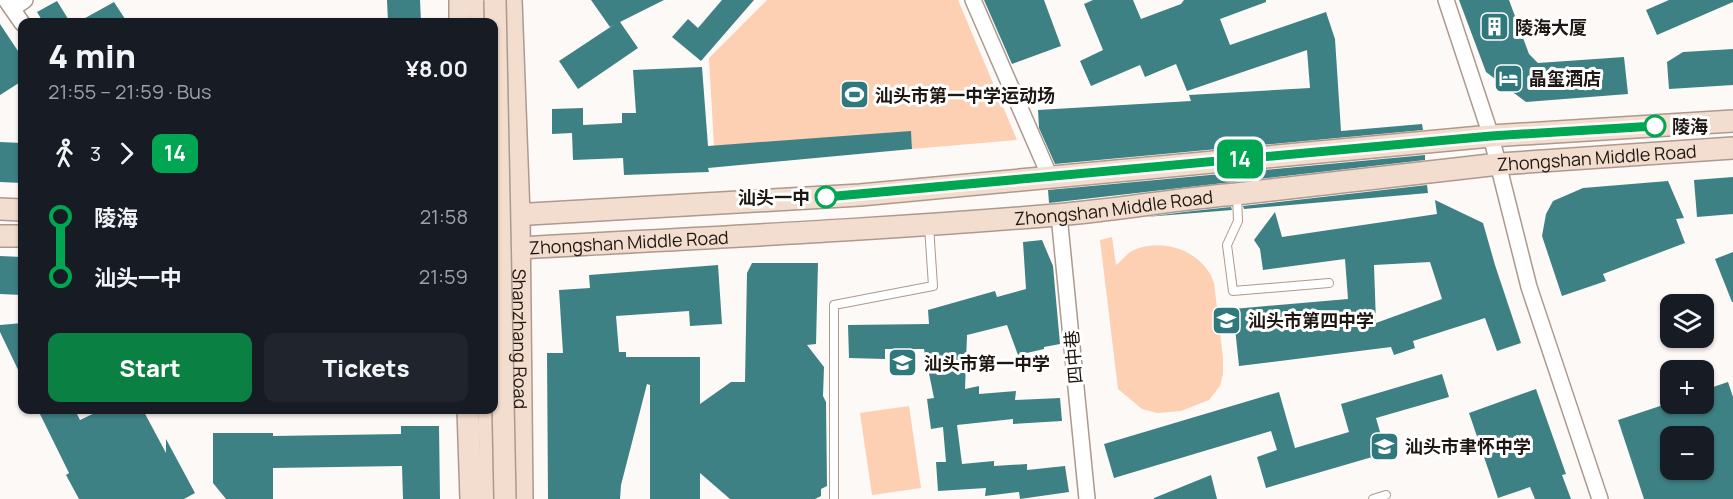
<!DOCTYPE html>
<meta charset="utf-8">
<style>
:root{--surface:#171b24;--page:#20242c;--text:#f1f3f6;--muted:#9ea1a6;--accent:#0b8043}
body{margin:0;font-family:Manrope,"Noto Sans SC",sans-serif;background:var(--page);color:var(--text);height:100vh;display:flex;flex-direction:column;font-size:22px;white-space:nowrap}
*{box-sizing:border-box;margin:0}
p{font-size:20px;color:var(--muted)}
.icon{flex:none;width:33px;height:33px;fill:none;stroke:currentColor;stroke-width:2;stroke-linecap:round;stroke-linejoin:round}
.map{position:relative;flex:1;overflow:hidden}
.panel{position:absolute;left:18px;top:18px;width:480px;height:396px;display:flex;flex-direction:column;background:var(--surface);border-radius:12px;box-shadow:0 2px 4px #0004}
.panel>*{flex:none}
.badge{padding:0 12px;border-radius:9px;font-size:21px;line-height:39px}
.tools{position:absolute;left:1660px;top:294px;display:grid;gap:12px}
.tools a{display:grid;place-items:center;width:54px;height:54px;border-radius:12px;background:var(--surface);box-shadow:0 2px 4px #0004;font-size:30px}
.map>.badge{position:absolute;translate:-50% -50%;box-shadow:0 0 0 3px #fff}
.legs{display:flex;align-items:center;gap:9px;height:66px;padding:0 30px;font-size:20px}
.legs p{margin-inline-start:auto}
.headline{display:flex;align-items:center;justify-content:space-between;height:102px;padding:0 30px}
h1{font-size:33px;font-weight:800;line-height:45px}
.primary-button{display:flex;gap:12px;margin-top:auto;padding:12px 30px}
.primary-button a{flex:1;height:69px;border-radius:12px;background:var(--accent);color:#fff;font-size:24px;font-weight:800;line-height:69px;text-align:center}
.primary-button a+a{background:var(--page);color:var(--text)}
ul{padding:0 30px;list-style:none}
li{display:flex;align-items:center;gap:21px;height:60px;font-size:22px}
li i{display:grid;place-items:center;width:9px;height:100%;margin:0 8px;background:currentColor}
li i::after{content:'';width:15px;height:15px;margin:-8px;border:4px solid;border-radius:50%;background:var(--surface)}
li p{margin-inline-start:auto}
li:first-child i{background:linear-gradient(#0000 50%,currentColor 0)}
li:last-child i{background:linear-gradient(currentColor 50%,#0000 0)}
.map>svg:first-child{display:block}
.green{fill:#fdcfb3}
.building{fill:#3e8184;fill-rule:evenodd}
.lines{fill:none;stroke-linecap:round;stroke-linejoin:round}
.lane-casing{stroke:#ad998d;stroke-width:10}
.street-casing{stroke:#ad998d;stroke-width:18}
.secondary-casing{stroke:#ad998d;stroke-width:24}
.lane{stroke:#fff;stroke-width:8}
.street{stroke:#fff;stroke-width:15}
.secondary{stroke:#f3ddce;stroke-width:21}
.secondary-bridge-casing{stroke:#ad998d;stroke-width:24;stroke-linecap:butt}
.secondary-bridge{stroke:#f3ddce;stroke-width:21}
.line-1-casing{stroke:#fff;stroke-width:14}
.line-1{stroke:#00a651;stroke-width:9}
.stop-1-dot{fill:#fff;stroke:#00a651;stroke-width:3}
.labels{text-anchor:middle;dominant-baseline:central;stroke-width:6;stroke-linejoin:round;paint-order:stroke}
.poi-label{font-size:18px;font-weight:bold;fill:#1e1712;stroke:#fff;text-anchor:start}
.stop-label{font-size:18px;font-weight:bold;fill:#1e1712;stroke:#fff;text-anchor:start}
.street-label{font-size:18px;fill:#1e1712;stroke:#fff}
</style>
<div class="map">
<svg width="1733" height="499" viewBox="0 0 1733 499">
<rect width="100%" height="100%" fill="#fdf9f6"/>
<path class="green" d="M767,0H958L1017,140L912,149L911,132L714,146L709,58Z
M1112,237L1116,265C1122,261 1128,252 1134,250C1164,237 1204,252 1214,283L1223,358V374L1220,386L1209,400L1181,411L1157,413L1142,409L1118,389L1100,240Z
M909,406L921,488L872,495L860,413Z"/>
<path class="building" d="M387,0H420L421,22H388Z
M591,0H664L620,22L638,48L578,89L559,61L615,24L610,27Z
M722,0H754L701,61L672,37L688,19L698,28Z
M984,0H1044L1061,46L1012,64Z
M1093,0H1133L1141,19L1181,4L1184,0H1266V2L1220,19L1230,45L1326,12L1335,39L1341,131L1422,124L1423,130L1055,164L1039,128L1038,110L1191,101L1189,95L1310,88L1307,50L1187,91L1176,64L1145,77L1140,65L1091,86L1080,61L1103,50L1084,4Z
M1459,0H1509L1529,54L1538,63L1624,57L1628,94L1526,102L1486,72Z
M1669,0H1733V2L1657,35L1646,10Z
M57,1L70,22H43L37,12Z
M114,2L127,22H78Z
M0,24L22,57V81L0,95Z
M1733,49V85L1669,89L1667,62L1683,52Z
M702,67L708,146L911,131L912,149L708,168L709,172L624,175L623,158L573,160L572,133L552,134V109L583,108V125L622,123V113H636L633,70Z
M0,142L22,143V183L0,182Z
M1425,155V160L1049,203L1048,190Z
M1733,177V214L1697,217L1694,180Z
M1668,181L1684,218L1676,219L1685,243L1603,274L1606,281L1562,296L1542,236L1546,214L1553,201L1583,188Z
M1427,185L1428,193L1244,209L1243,206Z
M1435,200L1483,223L1495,265L1521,343L1497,351L1485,318L1413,341L1415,348L1394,355L1391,347L1239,366L1233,309L1348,299L1345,259L1263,270L1260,249L1254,240L1275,212L1282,237L1437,214ZM1430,262L1442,299L1376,323L1374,265Z
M1231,207L1232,210L1145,217L1193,211Z
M1042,240L1053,266L1060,344L1044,347V349L1018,355L1007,325L967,335L965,389L979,386V394L1016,391L1015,400L1060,398L1062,421L1013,424V419L957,425L962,464L994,461V466L1027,464V470L1065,466L1069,492L1020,499L1019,492L985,496L986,488L938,491L936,462H946L943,427L931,429L927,399L934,398L924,349H885V359L849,358L848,325L929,324L928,310L995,291L997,297L1026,289L1023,242Z
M1733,252V302H1732L1715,259Z
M0,256L22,257V295L0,294Z
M752,263H818L816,344L807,345L824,367L823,396L826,402L827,486L821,489V496L815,499H730L700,473V499H650V385L647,384L621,485L620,499H548L547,353H563L559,290L590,288L589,275L718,265L722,324L690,326L689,311L616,316L619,352H626V357H700V404L731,382H745L747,273Z
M22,323V378L0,332V325Z
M1442,374L1449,397L1376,418L1386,453L1266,488L1257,457L1277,450L1271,431L1114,478L1104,444L1279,392L1295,448L1349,432L1341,404Z
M1728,382L1733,397V499H1644L1618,420L1666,404H1704V390ZM1671,436H1704V470H1671Z
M1536,389L1566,474L1562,475L1571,499H1535L1530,487L1498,498L1469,413Z
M38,410H75L80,420L101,410H143L166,453V439L195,493L184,499H79L66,475L69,473Z
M401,426H439L440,499H403L402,466L273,468V499H226L213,483V433H273V436L401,434Z
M1211,475L1217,499H1154V498Z"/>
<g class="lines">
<defs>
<path id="lane" d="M1237,196L1238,221L1227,245L1233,291L1329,283
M834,499V305L933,286L929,226
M1373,499L1386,495"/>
<path id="street" d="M6,0L22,23
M973,0L1050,177
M1446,0L1491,136L1529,287L1600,499
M12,9L25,0
M1059,215L1087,499"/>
<g id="secondary">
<path d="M460,0V22"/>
<path d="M480,0L481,22"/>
<path id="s1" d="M511,0L519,215L522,499"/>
<path d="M0,209L22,210"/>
<path d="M494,216L860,195L1491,136L1733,121"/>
<path d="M0,236H22"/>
<path id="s2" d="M494,247L519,248C698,238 877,230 1056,215C1116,210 1176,199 1236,194L1499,164L1733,148"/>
<path d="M468,410L471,499"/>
<path d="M489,410L491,499"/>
</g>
</defs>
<use href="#lane" class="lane-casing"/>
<use href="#street" class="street-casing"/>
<use href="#secondary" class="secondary-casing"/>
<use href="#lane" class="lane"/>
<use href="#street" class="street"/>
<use href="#secondary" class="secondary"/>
<defs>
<path id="secondary-bridge" d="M495,0L505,499"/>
</defs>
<use href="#secondary-bridge" class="secondary-bridge-casing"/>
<use href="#secondary-bridge" class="secondary-bridge"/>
</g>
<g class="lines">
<defs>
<path id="line-1" d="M826,197L1491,136L1655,126"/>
</defs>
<use href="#line-1" class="line-1-casing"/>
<use href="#line-1" class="line-1"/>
</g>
<defs>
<symbol id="building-square" viewBox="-11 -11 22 22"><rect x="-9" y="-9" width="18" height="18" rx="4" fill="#2f787c" stroke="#fff"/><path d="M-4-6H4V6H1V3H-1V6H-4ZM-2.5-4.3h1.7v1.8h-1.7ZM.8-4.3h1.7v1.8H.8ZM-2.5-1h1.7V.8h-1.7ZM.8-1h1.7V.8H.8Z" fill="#fff"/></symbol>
<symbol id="hotel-square" viewBox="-11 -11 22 22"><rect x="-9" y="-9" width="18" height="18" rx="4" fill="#2f787c" stroke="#fff"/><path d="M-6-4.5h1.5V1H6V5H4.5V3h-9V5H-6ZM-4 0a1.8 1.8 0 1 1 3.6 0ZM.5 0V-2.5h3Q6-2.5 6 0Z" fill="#fff"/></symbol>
<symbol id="stadium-square" viewBox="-11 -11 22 22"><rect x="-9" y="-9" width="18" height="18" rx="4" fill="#2f787c" stroke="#fff"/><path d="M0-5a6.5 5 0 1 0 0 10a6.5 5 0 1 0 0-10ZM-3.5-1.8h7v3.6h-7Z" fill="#fff"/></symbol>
<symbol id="school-square" viewBox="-11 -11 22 22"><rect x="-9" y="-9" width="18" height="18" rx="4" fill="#2f787c" stroke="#fff"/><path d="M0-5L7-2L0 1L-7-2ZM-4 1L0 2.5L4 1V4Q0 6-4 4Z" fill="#fff"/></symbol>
</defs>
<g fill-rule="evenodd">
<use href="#building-square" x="1478" y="10" width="33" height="33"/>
<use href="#hotel-square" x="1492" y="62" width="33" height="33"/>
<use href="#stadium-square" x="838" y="78" width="33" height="33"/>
<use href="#school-square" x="1210" y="304" width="33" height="33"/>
<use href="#school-square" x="886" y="346" width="33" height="33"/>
<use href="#school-square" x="1368" y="430" width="33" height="33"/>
</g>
<g class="stop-1-dot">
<circle cx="1655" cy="126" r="10"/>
<circle cx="826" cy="197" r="10"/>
</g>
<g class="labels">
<g class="poi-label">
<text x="1515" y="27">陵海大厦</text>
<text x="1529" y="78">晶玺酒店</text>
<text x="875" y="95">汕头市第一中学运动场</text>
<text x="1248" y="320">汕头市第四中学</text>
<text x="924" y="363">汕头市第一中学</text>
<text x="1405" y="446">汕头市聿怀中学</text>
</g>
<g class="stop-label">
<text x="1672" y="126">陵海</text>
<text x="810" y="197" text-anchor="end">汕头一中</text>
</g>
<g class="street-label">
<text stroke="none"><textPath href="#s2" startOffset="1107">Zhongshan Middle Road</textPath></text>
<text stroke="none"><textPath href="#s2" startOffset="621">Zhongshan Middle Road</textPath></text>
<text stroke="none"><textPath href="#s2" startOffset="135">Zhongshan Middle Road</textPath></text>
<text stroke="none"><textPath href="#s1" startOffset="339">Shanzhang Road</textPath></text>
<text transform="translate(1073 357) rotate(-95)">四中巷</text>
</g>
</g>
</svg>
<div class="tools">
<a><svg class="icon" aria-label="layers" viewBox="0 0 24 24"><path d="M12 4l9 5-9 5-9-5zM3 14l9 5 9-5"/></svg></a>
<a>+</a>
<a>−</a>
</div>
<b class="badge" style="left:1240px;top:159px;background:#00a651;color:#fff">14</b>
<section class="panel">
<div class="headline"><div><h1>4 min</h1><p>21:55 – 21:59 · Bus</p></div><b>¥8.00</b></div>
<div class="legs"><svg class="icon" aria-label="walk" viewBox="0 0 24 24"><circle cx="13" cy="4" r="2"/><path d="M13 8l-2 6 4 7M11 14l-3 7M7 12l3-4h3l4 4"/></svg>3<svg class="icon" aria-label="forward" viewBox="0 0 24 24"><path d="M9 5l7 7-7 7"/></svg><b class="badge" style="background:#00a651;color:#fff">14</b></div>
<ul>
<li><i style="color:#00a651"></i><b>陵海</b><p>21:58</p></li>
<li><i style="color:#00a651"></i><b>汕头一中</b><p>21:59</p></li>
</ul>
<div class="primary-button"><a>Start</a><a>Tickets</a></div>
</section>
</div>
